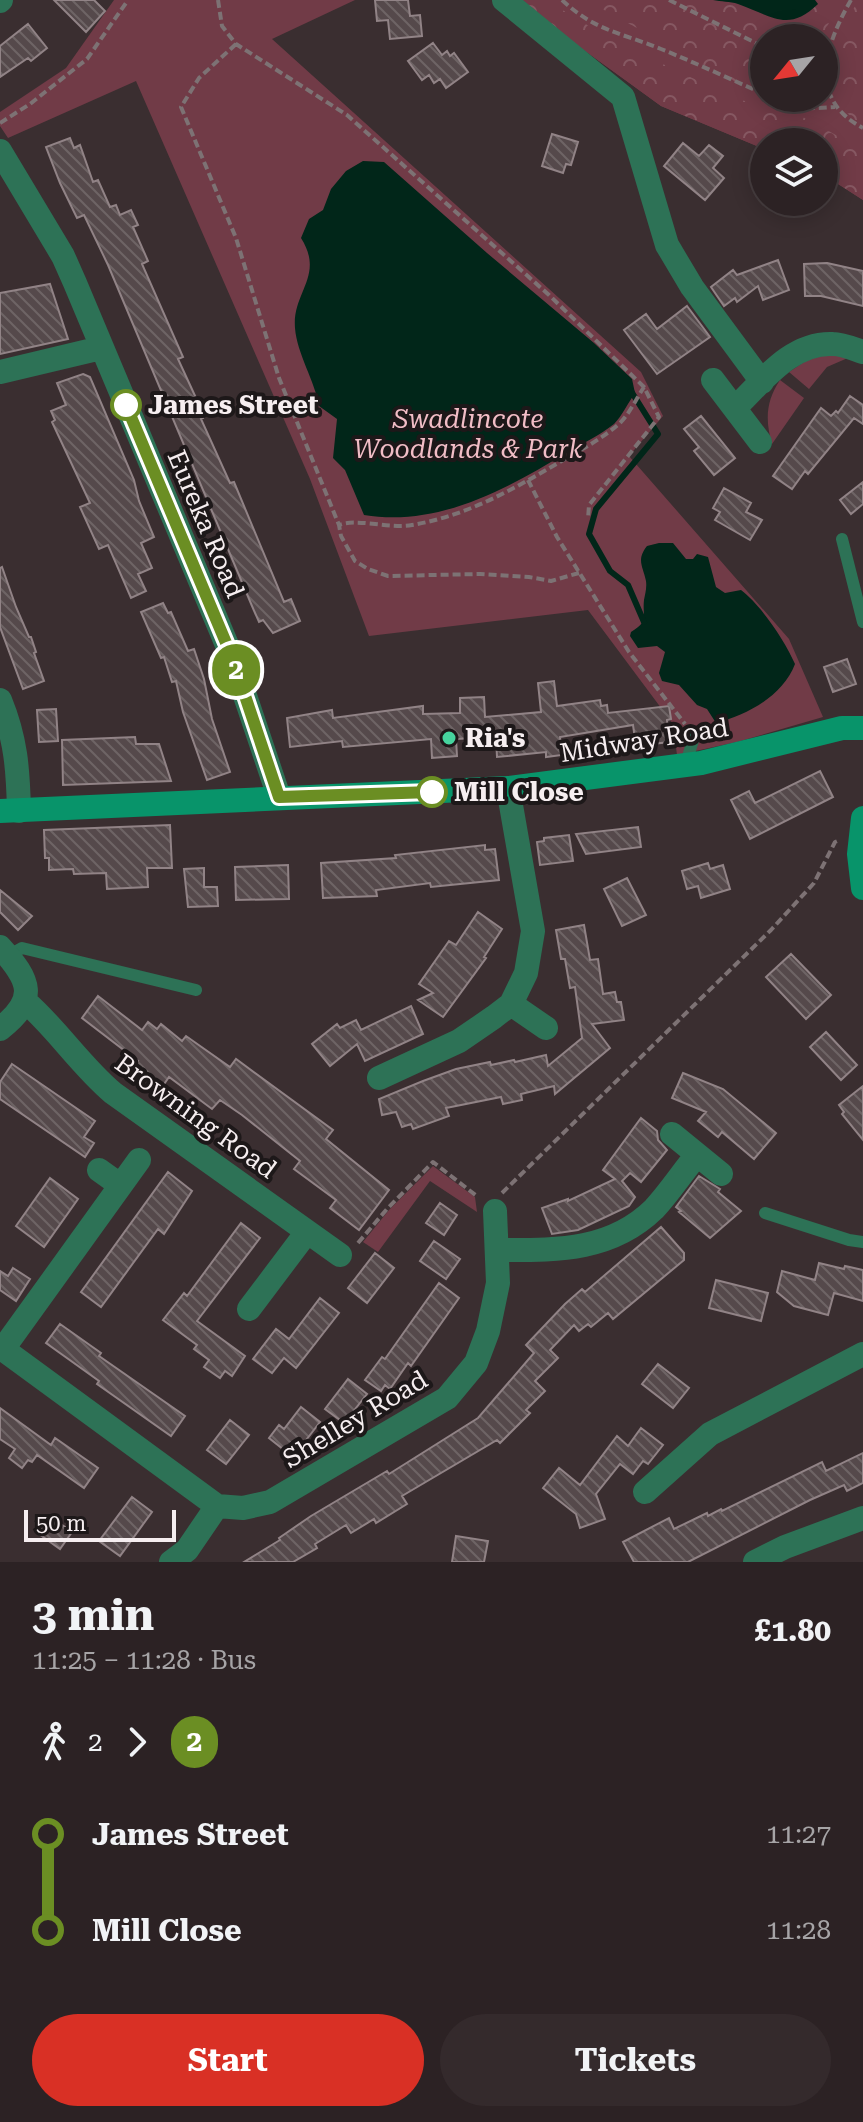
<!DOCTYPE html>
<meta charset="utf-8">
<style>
:root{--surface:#2c2224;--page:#342a2c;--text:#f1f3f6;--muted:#a6a4a6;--line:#483f41;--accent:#d93025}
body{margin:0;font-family:"Roboto Serif",serif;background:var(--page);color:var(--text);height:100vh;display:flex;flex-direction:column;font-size:30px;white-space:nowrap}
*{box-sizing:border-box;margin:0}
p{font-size:26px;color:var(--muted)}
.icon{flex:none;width:44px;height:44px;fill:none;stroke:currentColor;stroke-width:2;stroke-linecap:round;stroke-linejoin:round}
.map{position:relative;height:1562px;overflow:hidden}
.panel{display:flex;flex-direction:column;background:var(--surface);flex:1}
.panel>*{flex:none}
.badge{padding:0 16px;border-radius:26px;font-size:28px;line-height:52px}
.needle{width:52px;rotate:240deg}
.fabs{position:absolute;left:750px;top:24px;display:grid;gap:16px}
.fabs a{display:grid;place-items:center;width:88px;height:88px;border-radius:50%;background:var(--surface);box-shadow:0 4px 20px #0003,0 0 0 2px var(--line);font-size:40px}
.scale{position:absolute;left:24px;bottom:20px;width:152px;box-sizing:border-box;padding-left:8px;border:4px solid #f6eef0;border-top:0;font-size:22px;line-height:28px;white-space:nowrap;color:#f6eef0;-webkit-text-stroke:6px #1d1819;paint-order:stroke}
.map>.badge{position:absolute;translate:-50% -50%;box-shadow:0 0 0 4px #fff}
.legs{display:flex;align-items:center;gap:12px;height:88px;padding:0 32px;font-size:26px}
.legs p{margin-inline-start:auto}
.overview{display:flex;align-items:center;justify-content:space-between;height:136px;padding:0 32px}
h1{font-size:44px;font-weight:700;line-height:60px}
.primary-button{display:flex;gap:16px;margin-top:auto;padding:16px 32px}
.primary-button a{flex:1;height:92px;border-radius:48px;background:var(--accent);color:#fff;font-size:32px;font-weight:700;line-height:92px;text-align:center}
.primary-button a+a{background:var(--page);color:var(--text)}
ul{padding:0 32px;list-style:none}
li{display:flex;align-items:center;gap:28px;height:96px;font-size:30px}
li i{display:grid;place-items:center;width:12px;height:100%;margin:0 10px;background:currentColor}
li i::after{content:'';width:20px;height:20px;margin:-10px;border:6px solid;border-radius:50%;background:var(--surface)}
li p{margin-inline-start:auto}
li:first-child i{background:linear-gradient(#0000 50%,currentColor 0)}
li:last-child i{background:linear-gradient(currentColor 50%,#0000 0)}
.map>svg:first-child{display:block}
.green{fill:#713b47;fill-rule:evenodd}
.forest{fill:url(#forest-crowns)}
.water{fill:#012619}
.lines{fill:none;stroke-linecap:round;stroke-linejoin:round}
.stream{stroke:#012619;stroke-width:6}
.building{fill:url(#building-back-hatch);stroke:#918386;stroke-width:2}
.path{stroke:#7d7274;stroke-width:4;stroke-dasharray:8 4;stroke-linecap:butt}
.lane{stroke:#2d7256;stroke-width:12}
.street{stroke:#2d7256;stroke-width:24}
.secondary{stroke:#08946a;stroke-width:24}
.line-1-casing{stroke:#fff;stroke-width:18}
.line-1{stroke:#6b8e23;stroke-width:12}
.stop-1-dot{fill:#fff;stroke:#6b8e23;stroke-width:4}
.poi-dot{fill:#46d49e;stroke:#1d1819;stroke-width:3}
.labels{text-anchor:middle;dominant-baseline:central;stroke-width:8;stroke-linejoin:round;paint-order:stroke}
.stop-label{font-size:26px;font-weight:bold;fill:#f6eef0;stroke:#1d1819;text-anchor:start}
.park-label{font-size:26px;font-style:italic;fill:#f1bdc6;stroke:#1d1819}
.street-label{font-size:26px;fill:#f6eef0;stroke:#1d1819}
.poi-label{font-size:26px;font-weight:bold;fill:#f6eef0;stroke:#1d1819;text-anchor:start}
</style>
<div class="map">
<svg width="863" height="1562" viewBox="0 0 863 1562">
<defs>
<pattern id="forest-crowns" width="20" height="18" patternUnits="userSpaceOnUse" patternTransform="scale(2)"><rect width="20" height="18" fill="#713b47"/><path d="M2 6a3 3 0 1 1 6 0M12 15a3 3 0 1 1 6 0" fill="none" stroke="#865862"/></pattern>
<pattern id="building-back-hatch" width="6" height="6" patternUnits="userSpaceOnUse" patternTransform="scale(2)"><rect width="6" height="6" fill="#55494b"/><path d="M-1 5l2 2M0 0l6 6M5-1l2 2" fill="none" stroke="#6e6465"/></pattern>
</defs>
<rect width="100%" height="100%" fill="#3a2e30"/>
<path class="green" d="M114,0H355L272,39L641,372L663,416L629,456L789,639L823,717L737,742L677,755L673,724L588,610L369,636L310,479L136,81L8,138L0,126V112L66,68Z
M515,0H863V200L824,175V142H764V149L661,106ZM764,38H824V98H764Z
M826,355L850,357L827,367L809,389L789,372L810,358Z
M780,380L804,398L772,444C765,420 766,401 780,380Z
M433,1166L475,1197L477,1212L430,1181L378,1252L363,1242L389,1210Z"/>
<path class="forest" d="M515,0H546L612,40L722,92L777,114L805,118L863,150V200L824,175V142H764V149L661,106Z
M586,0H713L734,2L774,19L818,4L815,0H843L826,28L824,38H764V98Z
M859,0H863V124C812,98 834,38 859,0Z"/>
<path class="water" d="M713,0H815L818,4C788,33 772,16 738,4C730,1 721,2 713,0Z
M363,161L384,162L487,253L594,343L632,379L635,393C628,403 622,416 614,424C600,435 582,444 566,453C505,490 438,527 364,515L345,470L333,458L337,419L319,406C315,381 297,354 295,328C292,292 325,276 301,238L309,219L323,210L331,189L346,171Z
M659,543H673L686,559H693L697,554L708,557L716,587L725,593L741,590C761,605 785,641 795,664C783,696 747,715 716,723L707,709L697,705L679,685L662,681L659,673L665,652L657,646L638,648L630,636L631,632C650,620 642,618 644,600C645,594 647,588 646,581C643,566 636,560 647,546Z"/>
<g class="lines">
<path class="stream" d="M631,391L658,434L596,509L589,534L610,571L628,585L644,622"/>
</g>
<path class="building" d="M54,0H94L105,11L86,32Z
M375,0H408L410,16L420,15L422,36L390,39L388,20L377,21Z
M28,24L47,48L31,61L28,58L0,77V46Z
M433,43L442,55L447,51L450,56L454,53L468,72L446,88L440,79L434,83L429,75L422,80L408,61Z
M552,134L578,142L571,165L566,164L563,173L542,166Z
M70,138L74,148L80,145L93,182L98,180L110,207L116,205L120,215L131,210L138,225L133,227L148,261L142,264L183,357L178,359L196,398L203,418L201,419L230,483L234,482L284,602L291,599L300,621L273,633L263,620L259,622L252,606L108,265L84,215L77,218L60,183L46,147Z
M683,143L699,156L709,145L723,156L713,168L724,178L705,200L664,166Z
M778,260L789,290L763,300L758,286L737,302L735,298L724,306L711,287L733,270L737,275Z
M827,263L863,271V306L821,296H805L804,264Z
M50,284L68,339L0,354V293Z
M687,306L710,337L657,374L624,330L646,314L657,329Z
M83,374L90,377L134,480L139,501L154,537L141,543L152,568L138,574L146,591L131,598L108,545L99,549L80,507L90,503L52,422L55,420L51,411L66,405L57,383Z
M850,396L863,405V424L854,418L808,474L805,471L792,489L773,476L821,408L831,416L836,411L838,413Z
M701,416L735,458L714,475L694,451L699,447L684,429Z
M863,482V504L851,514L840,500Z
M724,488L751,503L746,512L762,520L750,540L715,520L720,512L713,508Z
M2,567L16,607L29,637H31L36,652L34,653L44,681L23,689L0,627V568Z
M163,603L168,613L171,612L188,651L194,649L204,679L212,719L230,772L207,780L183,712L176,681L172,682L164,657L161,658L141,612Z
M847,659L856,684L833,692L824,667Z
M554,681L557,706L600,700L601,706L607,705L608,713L669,706L671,719L667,720L669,742L636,746L633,725L560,737L562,755L546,757V752L497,757L496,737L456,739L457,756L432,758L431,739L343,747L342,741L290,747L287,718L332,710L333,718L423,706V714L460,713V698L484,697L485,717L541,712L538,683Z
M56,709L58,741L39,742L37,710Z
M135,737L136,744H159L171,781L63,785L62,740Z
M820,771L833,797L750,839L731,800L749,791L755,803Z
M170,825L172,868H147L148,887L107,889L106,873L74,874L73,869L49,870V858H45L44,830Z
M638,827L641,847L586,854L576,834Z
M569,835L573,861L540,865L537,842L544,841V838Z
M485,845V850L495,849L499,880L431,887L430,883L376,890L377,896L323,898L321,863L396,858L395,855Z
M708,863L710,869L723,865L730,889L701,898L698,886L687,889L682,871Z
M288,865L289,899L236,900L235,867Z
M204,868V887H217L218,906L188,907L184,869Z
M627,878L646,915L622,926L604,889Z
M0,890L32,916L18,930L0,912Z
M478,912L502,929L484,957L486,958L443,1017L418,1000L433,993L419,984L449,941L456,945Z
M584,925L590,960L598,959L603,994L615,992L617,1002H621L624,1020L592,1024L610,1048L555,1094L554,1086L521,1094L522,1100L503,1104L501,1097L446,1108L449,1116L413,1129L411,1124L402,1127L396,1112L382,1115L379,1099L423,1081L456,1069L490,1062L491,1065L514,1060L515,1062L546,1055L548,1066L582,1038L575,987L570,988L565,959H561L556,930Z
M791,954L831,995L806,1019L766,977Z
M98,996L142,1030L148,1022L157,1029L161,1024L182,1041L186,1036L230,1067L236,1059L333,1130L326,1139L389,1190L359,1230L330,1208L336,1200L294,1169L300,1161L242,1115L220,1100L212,1109L169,1077L162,1087L134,1066L138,1061L82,1018Z
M411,1006L423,1034L365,1061L357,1044L330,1066L312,1044L337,1024L340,1028L356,1020L361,1030Z
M826,1032L857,1065L841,1080L810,1047Z
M12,1064L95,1121L84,1137L94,1143L85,1157L0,1099V1082Z
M683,1073L723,1089L776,1133L754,1159L722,1132L718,1137L698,1121L706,1112L672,1098Z
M863,1086V1140L842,1114L844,1112L839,1105Z
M641,1118L657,1131L658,1140L667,1150L641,1182L630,1173L622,1181L635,1197L629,1206L578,1230L552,1234L542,1208L568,1199V1201L615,1179L603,1170Z
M168,1172L192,1191L164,1234L158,1229L101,1307L81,1292Z
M699,1176L720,1189L718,1192L741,1211L710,1238L679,1212L681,1211L676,1207Z
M50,1178L78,1199L44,1247L16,1226Z
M440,1203L457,1215L444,1235L426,1223Z
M241,1223L260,1238L197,1321L245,1356L232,1376L225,1371L220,1378L204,1367L209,1360L194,1349L197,1345L163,1320L184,1293L187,1296Z
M661,1227L684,1253V1260L613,1319L608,1313L591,1327L588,1324L579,1331L574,1325L550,1350L558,1358L535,1381L545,1391L526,1410L530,1413L500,1443L497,1440L402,1496L407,1504L376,1523L374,1519L351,1533L346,1525L315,1544L317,1548L293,1562H244L280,1540L279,1538L311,1516L387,1471L389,1474L478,1418L534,1353L526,1345L565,1304L582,1289L585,1292Z
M434,1241L460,1259L446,1279L420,1261Z
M375,1253L394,1268L367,1303L348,1288Z
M819,1263L844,1269L845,1266L863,1270V1301L834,1293L828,1315L794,1306L777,1292L782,1271L815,1280Z
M13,1268L30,1279L16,1301L0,1290V1271L8,1276Z
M716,1280L768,1293L761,1321L709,1308Z
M439,1283L459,1298L411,1366L408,1363L390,1389L385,1385L381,1391L365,1380L382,1357L385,1359Z
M320,1298L339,1313L296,1368L284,1358L272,1373L253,1359L276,1329L289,1339Z
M60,1324L101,1353L99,1356L185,1416L171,1436L97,1384L99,1381L46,1343Z
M658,1364L689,1388L673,1408L642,1384Z
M348,1379L367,1394L344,1423L325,1409Z
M301,1407L320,1422L293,1457L269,1438L279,1425L284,1429Z
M0,1408L51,1445L55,1438L98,1468L84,1488L37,1455L32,1462L28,1460L22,1468L9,1458L15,1449L0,1439Z
M230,1420L249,1435L226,1464L207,1450Z
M641,1428L663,1445L648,1464L643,1461L633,1474L620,1464L596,1494L605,1519L580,1528L576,1514L543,1488L559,1468L580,1485L617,1436L628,1446Z
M863,1453V1483L847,1491L844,1485L810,1500L688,1562H634L623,1542L669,1518L674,1529L707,1513L708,1516L721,1509L722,1511L822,1462L826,1471Z
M132,1497L152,1512L120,1556L99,1541Z
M51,1517L72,1532L60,1549L39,1534Z
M456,1536L488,1541L484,1562H452Z"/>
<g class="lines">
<path class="path" d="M218,0L222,26L236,44L347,115L549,295L644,387L659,417L589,505L588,519
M562,0C595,31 622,33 661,49C696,63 730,79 764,94
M669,0L764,47
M851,0C825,45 807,99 863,128
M236,44L199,78L181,107L236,238L279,378L339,525
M773,98L799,109L835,107
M0,123L30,104L87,59L128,0
M528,480L557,537L629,652L685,724
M579,573L551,581L529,577L480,574L388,576L368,569L355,561L341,536L339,525C357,518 389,529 412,525C466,516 512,490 558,463C579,451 602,439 620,423C630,413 636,399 644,387
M502,1193L771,930L814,883L835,842L840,840
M358,1243L387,1209L433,1162L478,1197"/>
<path class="lane" d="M842,539L863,622
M685,766L695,734
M8,956L22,948L196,990
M765,1213L849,1240L863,1242"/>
<path class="street" d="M504,0L623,97L667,245L692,287L762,382
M0,1L1,0
M0,151L63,256L75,283L232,657L279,797
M0,372L101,348
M713,380L760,442
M736,407C763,381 791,342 833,344C842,344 854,349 863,352
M0,700C16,739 18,769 19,811
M0,947C31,981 38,999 0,1029
M26,1002C58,1030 80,1065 113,1093L340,1255
M511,1004L546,1028
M379,1078L459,1041L494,1017L511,1004L526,973L533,931L508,788
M672,1134L721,1174
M99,1170L120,1185
M498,1250C555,1250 610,1252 654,1209C669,1193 682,1173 696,1156
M249,1309L307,1232
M0,1347L217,1506
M3,1349L139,1160
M645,1492L710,1434L863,1354
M171,1562L187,1550L217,1506L243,1508L270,1502L447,1398L476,1363L488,1331L498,1283L495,1211
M755,1562L785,1547L863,1518"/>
<path class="secondary" d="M0,811L508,788L701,763L842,728H863
M863,818L859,854L863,888"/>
</g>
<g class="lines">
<defs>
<path id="line-1" d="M126,405L232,657L279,797L432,792"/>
</defs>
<use href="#line-1" class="line-1-casing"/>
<use href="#line-1" class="line-1"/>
</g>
<g class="stop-1-dot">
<circle cx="126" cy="405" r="14"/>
<circle cx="432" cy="792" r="14"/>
</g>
<circle class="poi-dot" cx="449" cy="738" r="8"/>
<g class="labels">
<g class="stop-label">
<text x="148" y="405">James Street</text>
<text x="454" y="792">Mill Close</text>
</g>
<g class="park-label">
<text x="468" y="419">Swadlincote<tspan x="468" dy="30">Woodlands &amp; Park</tspan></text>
</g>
<g class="street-label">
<text transform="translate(206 524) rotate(67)">Eureka Road</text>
<text transform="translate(644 740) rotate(-9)">Midway Road</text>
<text transform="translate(196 1116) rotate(36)">Browning Road</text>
<text transform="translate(355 1419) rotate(-31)">Shelley Road</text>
</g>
<g class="poi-label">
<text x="465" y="738">Ria's</text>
</g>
</g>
</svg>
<div class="fabs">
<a><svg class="needle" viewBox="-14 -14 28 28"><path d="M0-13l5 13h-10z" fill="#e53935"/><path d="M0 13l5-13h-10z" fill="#a6a4a6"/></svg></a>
<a><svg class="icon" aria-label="layers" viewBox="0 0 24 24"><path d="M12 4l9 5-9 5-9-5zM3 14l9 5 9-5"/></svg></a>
</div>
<div class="scale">50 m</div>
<b class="badge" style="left:236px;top:670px;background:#6b8e23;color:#fff">2</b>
</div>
<section class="panel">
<div class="overview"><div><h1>3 min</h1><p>11:25 – 11:28 · Bus</p></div><b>£1.80</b></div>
<div class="legs"><svg class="icon" aria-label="walk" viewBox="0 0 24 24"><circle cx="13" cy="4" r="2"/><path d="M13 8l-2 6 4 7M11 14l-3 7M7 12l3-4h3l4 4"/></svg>2<svg class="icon" aria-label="forward" viewBox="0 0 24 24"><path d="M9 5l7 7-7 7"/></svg><b class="badge" style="background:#6b8e23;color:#fff">2</b></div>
<ul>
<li><i style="color:#6b8e23"></i><b>James Street</b><p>11:27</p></li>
<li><i style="color:#6b8e23"></i><b>Mill Close</b><p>11:28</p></li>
</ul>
<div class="primary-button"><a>Start</a><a>Tickets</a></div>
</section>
